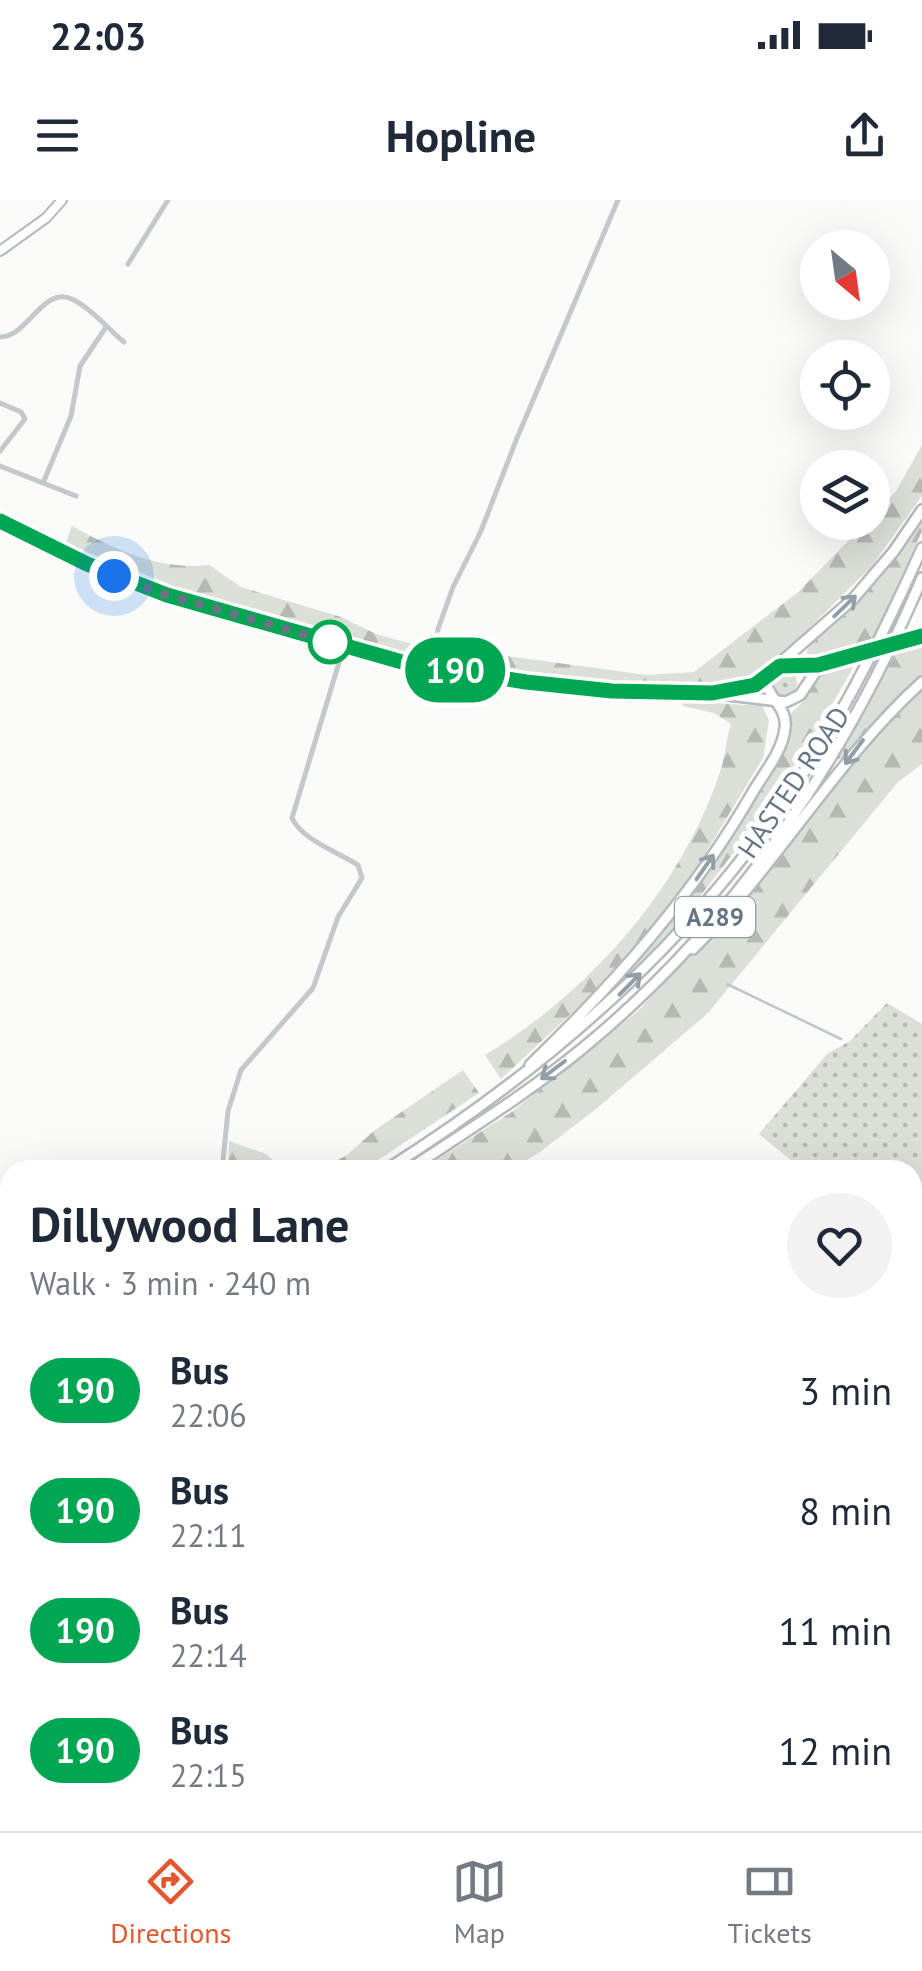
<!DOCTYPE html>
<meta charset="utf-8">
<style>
:root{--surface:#fff;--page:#f2f2f3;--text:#1f2937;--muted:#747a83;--line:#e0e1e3;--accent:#e4572e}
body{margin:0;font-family:"PT Sans",sans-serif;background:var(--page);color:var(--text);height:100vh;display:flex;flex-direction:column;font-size:38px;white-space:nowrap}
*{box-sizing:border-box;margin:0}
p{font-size:32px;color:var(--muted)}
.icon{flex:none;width:55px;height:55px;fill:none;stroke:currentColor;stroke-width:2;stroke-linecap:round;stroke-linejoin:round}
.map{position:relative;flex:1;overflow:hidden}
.details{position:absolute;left:0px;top:960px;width:922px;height:672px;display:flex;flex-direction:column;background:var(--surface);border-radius:30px 30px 0 0;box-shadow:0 10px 40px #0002}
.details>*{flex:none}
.badge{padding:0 20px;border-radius:32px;font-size:35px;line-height:65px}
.needle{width:65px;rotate:151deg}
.buttons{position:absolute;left:800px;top:30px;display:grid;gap:20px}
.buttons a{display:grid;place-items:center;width:90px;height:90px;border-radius:50%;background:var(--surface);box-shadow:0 10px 40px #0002;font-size:50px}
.you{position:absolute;width:50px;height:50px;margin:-25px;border:8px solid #fff;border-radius:50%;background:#1a73e8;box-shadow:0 0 0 15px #1a73e833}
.map>.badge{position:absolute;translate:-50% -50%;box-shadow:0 0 0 5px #fff}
.round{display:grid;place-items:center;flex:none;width:105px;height:105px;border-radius:52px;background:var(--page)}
.overview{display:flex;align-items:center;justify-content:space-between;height:170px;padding:0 30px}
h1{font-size:48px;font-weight:800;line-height:75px}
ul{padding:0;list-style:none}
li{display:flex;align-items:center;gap:30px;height:120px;padding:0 30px}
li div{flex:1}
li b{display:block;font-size:38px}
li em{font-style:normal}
li .badge{min-width:110px;font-weight:700;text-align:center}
.status{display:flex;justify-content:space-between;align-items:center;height:70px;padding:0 50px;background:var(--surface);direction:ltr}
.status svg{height:28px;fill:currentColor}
header{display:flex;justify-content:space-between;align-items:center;height:130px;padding:0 30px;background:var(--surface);font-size:45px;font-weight:800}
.tab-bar{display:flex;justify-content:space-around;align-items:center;height:140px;border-top:2px solid var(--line);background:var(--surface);font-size:28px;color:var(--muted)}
.tab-bar a{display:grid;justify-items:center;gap:5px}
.tab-bar .current{color:var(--accent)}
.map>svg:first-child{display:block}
.grass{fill:url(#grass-dots)}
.forest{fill:url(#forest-firs)}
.park{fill:url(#park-crowns)}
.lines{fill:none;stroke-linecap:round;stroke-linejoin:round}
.stream{stroke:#bbc7cb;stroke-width:2.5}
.secondary-casing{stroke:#b3babf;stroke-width:12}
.primary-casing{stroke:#b5babe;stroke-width:14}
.street{stroke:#c3c8cc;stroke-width:5}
.secondary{stroke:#fff;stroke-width:8}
.primary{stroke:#fff;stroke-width:9}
.primary-bridge-casing{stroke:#b5babe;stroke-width:14;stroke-linecap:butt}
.primary-bridge{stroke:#fff;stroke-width:9}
.oneway{stroke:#939fa8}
.line-casing{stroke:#fff;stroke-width:22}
.line{stroke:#00a651;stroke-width:15}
.walk{stroke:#657683;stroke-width:10;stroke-dasharray:0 18}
.stop-dot{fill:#fff;stroke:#00a651;stroke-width:5}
.labels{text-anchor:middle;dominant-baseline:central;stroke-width:10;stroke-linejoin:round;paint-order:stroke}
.shield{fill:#fff;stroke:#939fa8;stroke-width:2.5}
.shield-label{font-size:25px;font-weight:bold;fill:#657683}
.street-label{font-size:28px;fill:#657683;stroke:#fff}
</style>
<div class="status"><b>22:03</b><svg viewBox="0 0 49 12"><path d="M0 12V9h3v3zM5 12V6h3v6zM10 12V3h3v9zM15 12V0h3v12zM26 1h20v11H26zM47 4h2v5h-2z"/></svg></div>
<header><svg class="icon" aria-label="menu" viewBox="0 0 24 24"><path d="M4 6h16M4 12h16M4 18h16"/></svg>Hopline<svg class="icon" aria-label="share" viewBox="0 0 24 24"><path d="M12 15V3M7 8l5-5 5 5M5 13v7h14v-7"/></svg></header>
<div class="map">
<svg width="922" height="1631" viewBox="0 0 922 1631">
<defs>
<pattern id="grass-dots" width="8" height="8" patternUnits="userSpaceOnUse" patternTransform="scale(2.5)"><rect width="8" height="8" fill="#dadfd7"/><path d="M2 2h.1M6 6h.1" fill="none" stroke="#b4b9b4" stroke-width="1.8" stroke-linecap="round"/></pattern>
<pattern id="forest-firs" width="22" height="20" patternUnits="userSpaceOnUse" patternTransform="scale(2.5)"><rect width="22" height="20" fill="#dadfd7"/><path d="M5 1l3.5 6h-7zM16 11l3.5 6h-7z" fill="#b4b9b4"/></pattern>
<pattern id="park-crowns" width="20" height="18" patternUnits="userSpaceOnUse" patternTransform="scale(2.5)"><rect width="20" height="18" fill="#dadfd7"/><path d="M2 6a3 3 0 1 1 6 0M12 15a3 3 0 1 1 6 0" fill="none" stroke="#b4b9b4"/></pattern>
</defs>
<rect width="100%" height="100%" fill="#fafaf8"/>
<path class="grass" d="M771 483a13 13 0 1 1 26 0a13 13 0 1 1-26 0Z
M667,724L672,730L636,770L596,804Z
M887,803L922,824V1070L913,1062L912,970H803L759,934L827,854L850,841Z
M789,1623H856V1631H768Z"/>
<path class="forest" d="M922,245V296L871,367L760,477L736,485L660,489L598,485L435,463L277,420L90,359L65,345L72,326C113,349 160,371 209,365L241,387L341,417L376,434L423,447L433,442L446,448L647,475L694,472L797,393L866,323L872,322L873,315L896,291Z
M922,321V331L871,443L812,459L806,458L808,445C860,406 886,374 922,321Z
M922,441V475L842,558L834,560L900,446Z
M843,464L853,468C800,562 742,648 672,730L667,724L743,617L776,559L791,513L804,501L816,477Z
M922,489V564L898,582L708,813L596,909L540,952L510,970H421L513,911L638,811L768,671L845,569Z
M680,501L762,506L769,520L763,558L682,692L592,794L501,879L485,855C590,792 683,687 721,569C726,554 726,539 731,524L714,513L683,506Z
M463,870L479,893L363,970H319L347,955L375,930Z
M229,941L266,954L283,970H228Z"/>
<path class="park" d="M913,1192L922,1200V1279L913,1284Z"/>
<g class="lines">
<path class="stream" d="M727,784L841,839"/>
<defs>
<path id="secondary" d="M0,51L46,18L62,0
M912,1376L922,1369
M611,1631L618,1622"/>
<path id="primary" d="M0,321L87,365L138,385L402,462L526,482L613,491L712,493L786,502L800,495L816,471L844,459
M776,467L825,463
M772,470L853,399L894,351L922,310
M729,490L755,485L766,479
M693,749C777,665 835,561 922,482
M530,865C616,782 694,695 754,590C765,572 783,550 785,528C788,508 768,498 765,480
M386,970C561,859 708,728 818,550C858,486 891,417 922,348
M408,970C467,931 528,893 583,848C735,723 846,558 922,378
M0,1146L10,1142
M0,1157L10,1154"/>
</defs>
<use href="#secondary" class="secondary-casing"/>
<use href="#primary" class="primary-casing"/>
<path class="street" d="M128,64L168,0
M0,137C29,137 43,83 74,100C92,109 108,129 124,142
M0,203L21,212L25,219L0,251
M0,266L76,296
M43,283L71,216L80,166L106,127
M432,466L438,429L453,387L481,331L517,238L618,0
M222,970L228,911L241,870L313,788L338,717L362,678L358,665C338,652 302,640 292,618L344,446
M0,1466L10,1458"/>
<use href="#secondary" class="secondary"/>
<use href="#primary" class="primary"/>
<defs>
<path id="primary-bridge" d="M844,459L922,436"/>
</defs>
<use href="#primary-bridge" class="primary-bridge-casing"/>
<use href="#primary-bridge" class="primary-bridge"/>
</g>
<defs><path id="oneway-shaft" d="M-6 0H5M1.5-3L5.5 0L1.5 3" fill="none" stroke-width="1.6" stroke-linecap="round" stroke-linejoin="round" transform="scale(2.5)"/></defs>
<g class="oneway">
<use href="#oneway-shaft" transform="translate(845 406) rotate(-44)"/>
<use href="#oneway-shaft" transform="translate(854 552) rotate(127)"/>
<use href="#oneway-shaft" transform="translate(705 667) rotate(-55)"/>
<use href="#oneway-shaft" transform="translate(630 784) rotate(-45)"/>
<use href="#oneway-shaft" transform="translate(553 870) rotate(143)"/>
</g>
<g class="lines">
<defs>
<path id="line" d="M0,321L87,364L167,395L402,462L526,482L612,491L712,493L755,485L780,466L818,465L922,436"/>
</defs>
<use href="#line" class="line-casing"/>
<use href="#line" class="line"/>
<path class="walk" d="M114,376L167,395L330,442"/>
</g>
<circle class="stop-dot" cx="330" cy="442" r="20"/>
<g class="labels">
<rect class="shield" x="675" y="697" width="80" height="40" rx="8"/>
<g class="shield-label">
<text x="715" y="717">A289</text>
</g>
<g class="street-label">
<text transform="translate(793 582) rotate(-56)">HASTED ROAD</text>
</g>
</g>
</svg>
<div class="buttons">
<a><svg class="needle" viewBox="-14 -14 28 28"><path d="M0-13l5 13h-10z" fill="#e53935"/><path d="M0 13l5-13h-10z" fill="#747a83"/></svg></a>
<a><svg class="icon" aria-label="locate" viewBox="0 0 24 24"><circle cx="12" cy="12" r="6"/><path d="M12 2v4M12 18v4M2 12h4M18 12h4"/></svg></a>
<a><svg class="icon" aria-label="layers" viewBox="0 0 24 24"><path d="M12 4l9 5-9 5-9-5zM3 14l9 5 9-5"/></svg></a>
</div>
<div class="you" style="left:114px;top:376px"></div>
<b class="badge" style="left:455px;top:470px;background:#00a651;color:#fff">190</b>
<section class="details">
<div class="overview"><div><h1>Dillywood Lane</h1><p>Walk · 3 min · 240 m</p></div><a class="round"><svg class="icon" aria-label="heart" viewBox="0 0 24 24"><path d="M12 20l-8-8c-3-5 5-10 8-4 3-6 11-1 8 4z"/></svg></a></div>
<ul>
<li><span class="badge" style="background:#00a651;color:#fff">190</span><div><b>Bus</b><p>22:06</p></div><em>3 min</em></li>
<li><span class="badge" style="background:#00a651;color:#fff">190</span><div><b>Bus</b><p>22:11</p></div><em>8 min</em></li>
<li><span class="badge" style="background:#00a651;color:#fff">190</span><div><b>Bus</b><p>22:14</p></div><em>11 min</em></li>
<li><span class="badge" style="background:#00a651;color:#fff">190</span><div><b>Bus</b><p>22:15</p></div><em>12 min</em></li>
</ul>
</section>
</div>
<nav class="tab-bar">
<a class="current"><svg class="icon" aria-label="directions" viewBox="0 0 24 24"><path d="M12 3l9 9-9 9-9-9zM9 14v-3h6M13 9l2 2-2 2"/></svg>Directions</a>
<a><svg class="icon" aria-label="map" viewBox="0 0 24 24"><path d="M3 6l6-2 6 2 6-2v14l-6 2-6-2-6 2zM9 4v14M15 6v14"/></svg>Map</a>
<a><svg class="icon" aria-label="tickets" viewBox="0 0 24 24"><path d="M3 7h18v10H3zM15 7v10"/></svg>Tickets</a>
</nav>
